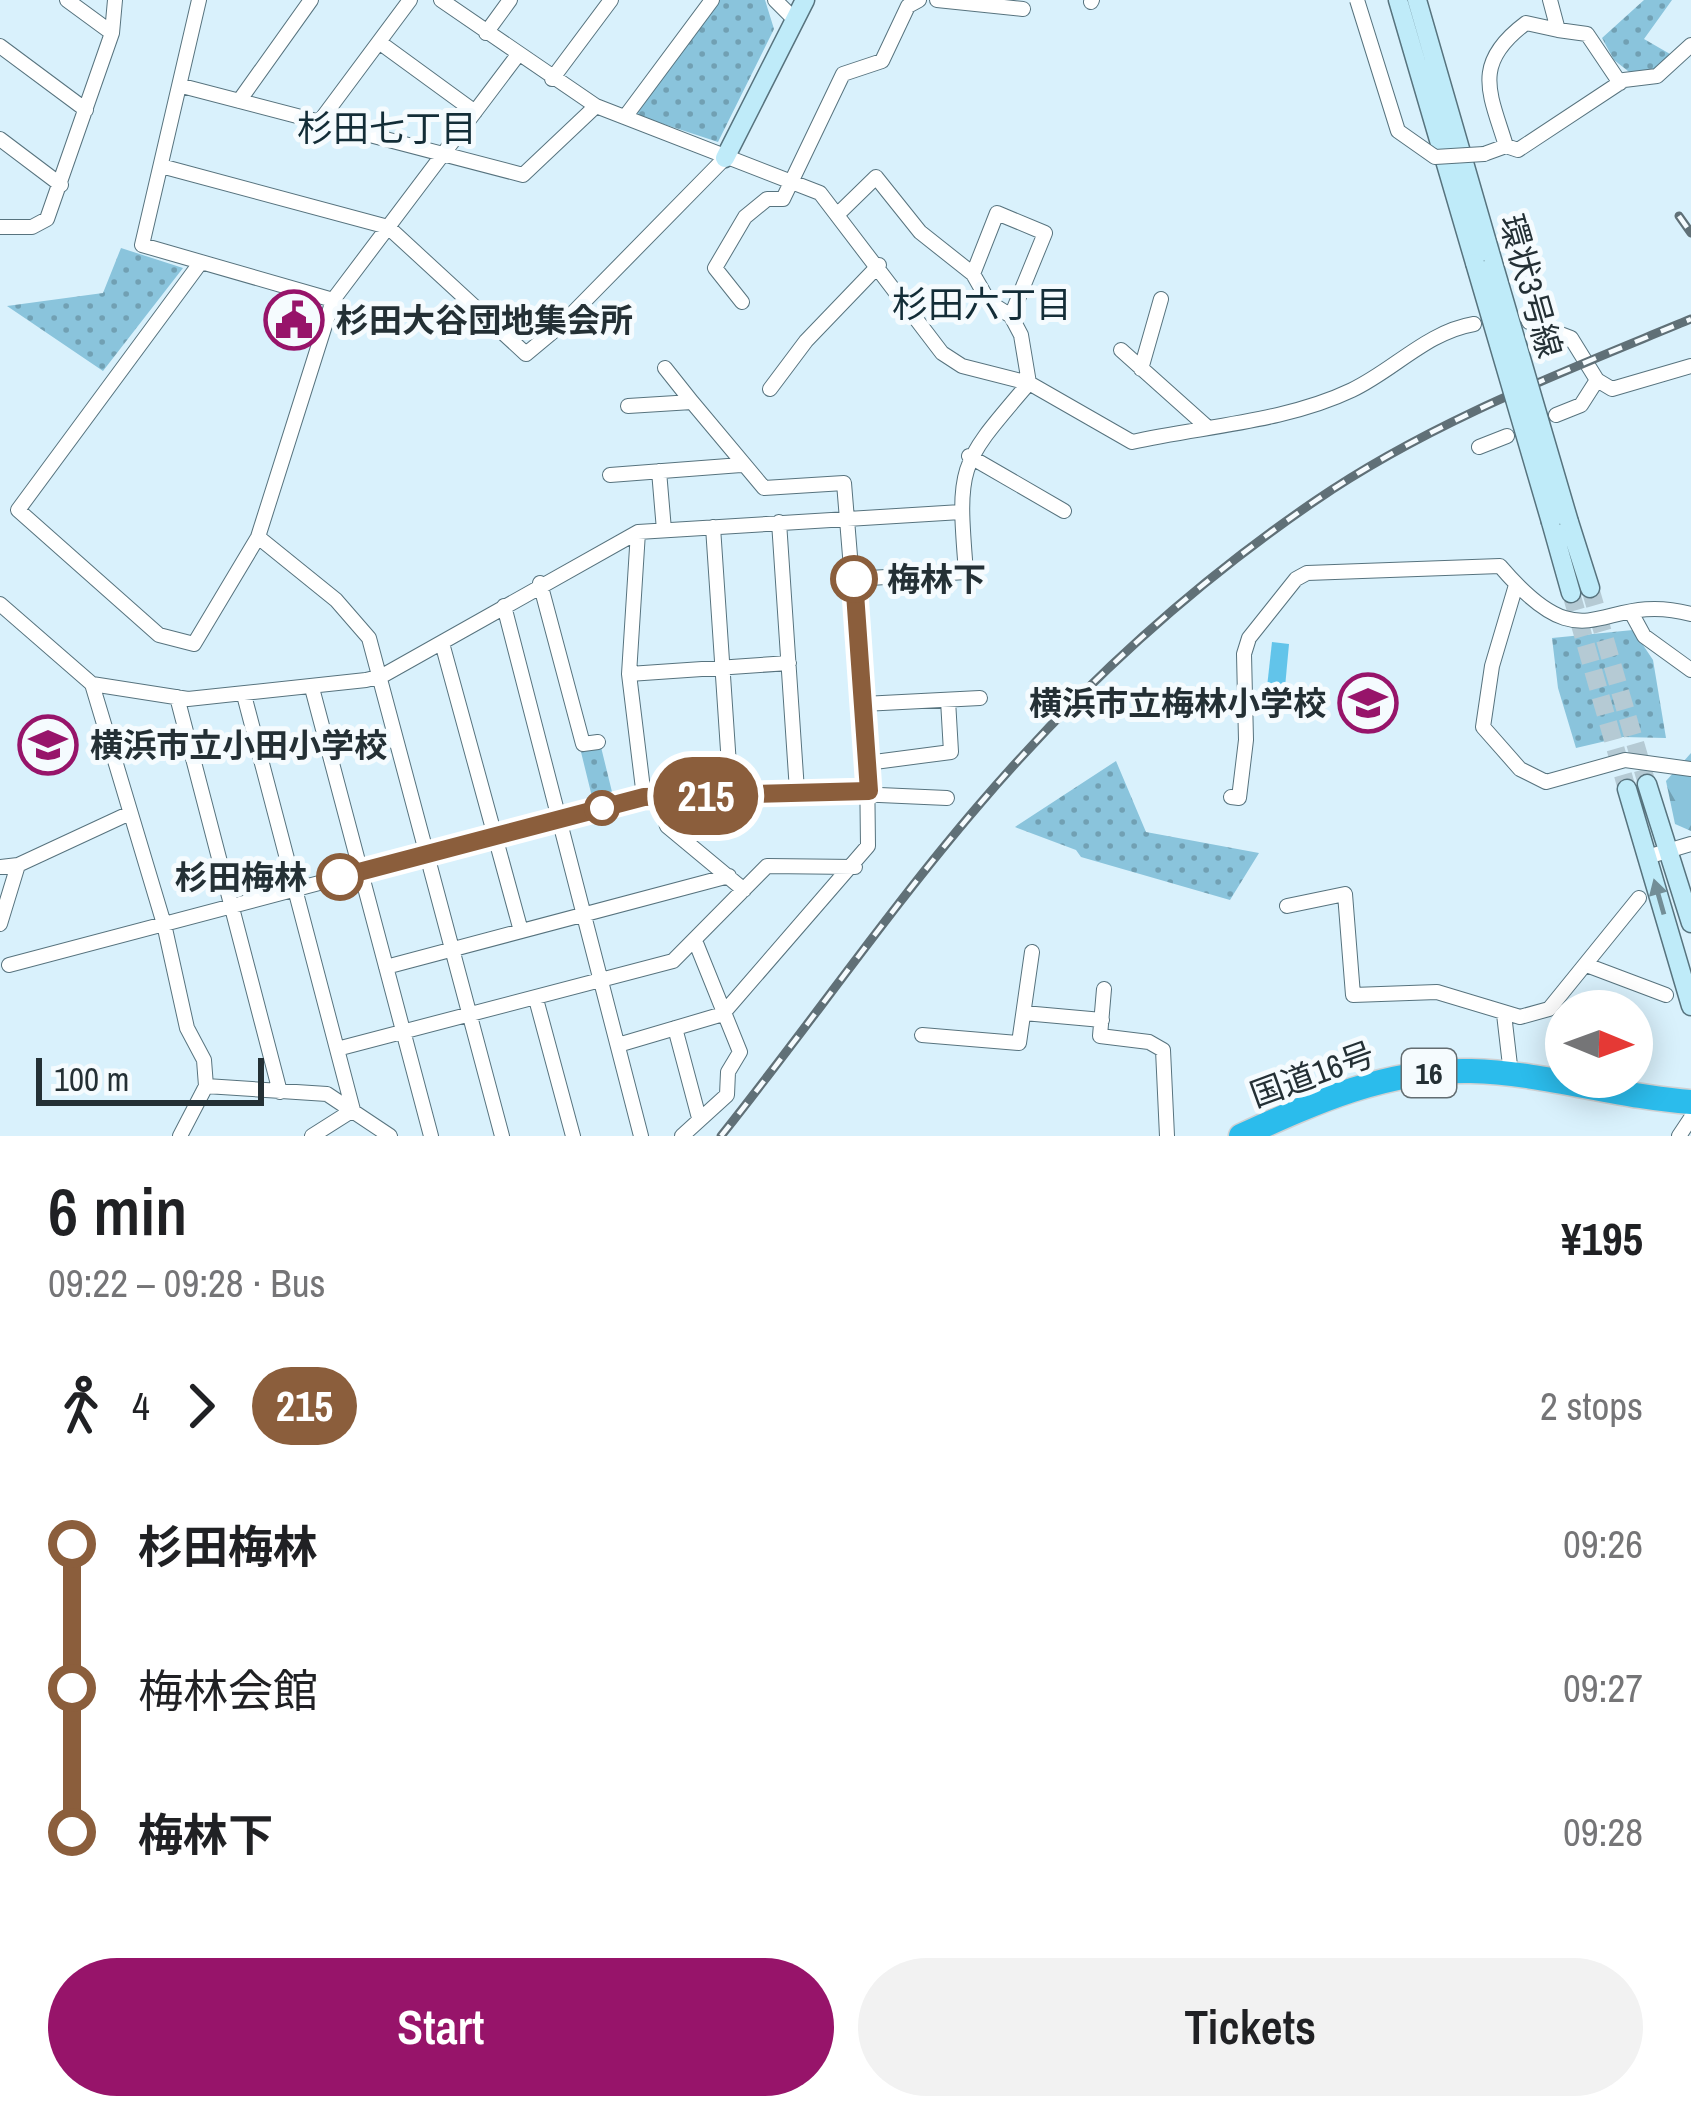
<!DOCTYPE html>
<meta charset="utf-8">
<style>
:root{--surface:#fff;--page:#f2f2f2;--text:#202124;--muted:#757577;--accent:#97146a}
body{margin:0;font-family:"Archivo Narrow","Noto Sans JP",sans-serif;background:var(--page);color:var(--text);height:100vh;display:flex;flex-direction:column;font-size:45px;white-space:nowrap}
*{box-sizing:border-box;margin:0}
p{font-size:39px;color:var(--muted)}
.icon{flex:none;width:66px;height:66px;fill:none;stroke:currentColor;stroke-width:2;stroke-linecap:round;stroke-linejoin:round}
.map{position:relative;height:1136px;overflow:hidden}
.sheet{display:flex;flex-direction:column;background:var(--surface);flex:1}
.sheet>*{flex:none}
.badge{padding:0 24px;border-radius:39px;font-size:42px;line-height:78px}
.needle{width:78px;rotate:91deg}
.buttons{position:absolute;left:1545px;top:990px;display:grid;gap:24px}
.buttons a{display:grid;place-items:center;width:108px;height:108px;border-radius:50%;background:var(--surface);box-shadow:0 6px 30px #0003;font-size:60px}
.scale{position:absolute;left:36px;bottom:30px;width:228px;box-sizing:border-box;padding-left:12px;border:6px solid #243035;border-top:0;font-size:33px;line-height:42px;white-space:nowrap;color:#243035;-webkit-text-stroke:9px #f5fbfe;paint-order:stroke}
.map>.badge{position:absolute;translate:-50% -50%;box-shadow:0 0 0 6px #fff}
.legs{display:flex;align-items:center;gap:18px;height:132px;padding:0 48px;font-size:39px}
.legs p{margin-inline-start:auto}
.summary{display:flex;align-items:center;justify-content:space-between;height:204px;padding:0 48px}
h1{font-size:66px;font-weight:600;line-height:90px}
.button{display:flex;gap:24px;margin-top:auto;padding:24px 48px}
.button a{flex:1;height:138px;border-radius:72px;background:var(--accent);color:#fff;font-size:48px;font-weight:600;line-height:138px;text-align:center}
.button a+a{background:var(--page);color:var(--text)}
ul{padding:0 48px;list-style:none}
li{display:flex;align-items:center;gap:42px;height:144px;font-size:45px}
li i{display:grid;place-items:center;width:18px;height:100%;margin:0 15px;background:currentColor}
li i::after{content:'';width:30px;height:30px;margin:-15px;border:9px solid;border-radius:50%;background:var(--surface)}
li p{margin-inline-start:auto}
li:first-child i{background:linear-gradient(#0000 50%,currentColor 0)}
li:last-child i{background:linear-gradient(currentColor 50%,#0000 0)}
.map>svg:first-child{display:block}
.grass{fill:url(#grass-dots)}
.forest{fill:url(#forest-firs)}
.water{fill:#62c4ea}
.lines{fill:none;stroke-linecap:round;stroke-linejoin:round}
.secondary-tunnel{stroke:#b5cad4;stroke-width:18;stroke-dasharray:18 9;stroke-linecap:butt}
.street-casing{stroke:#57737e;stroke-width:16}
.secondary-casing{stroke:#57737e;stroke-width:21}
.highway-casing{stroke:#cfd1d3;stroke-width:27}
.street{stroke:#fff;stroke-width:14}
.secondary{stroke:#bfebf9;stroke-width:18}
.highway{stroke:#2bbcec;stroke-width:24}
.rail-casing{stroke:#607077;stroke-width:9}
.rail{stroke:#f5fbfe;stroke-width:4.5;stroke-dasharray:14;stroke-linecap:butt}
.street-bridge-casing{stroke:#57737e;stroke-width:16;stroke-linecap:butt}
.secondary-bridge-casing{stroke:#57737e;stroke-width:21;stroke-linecap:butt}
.street-bridge{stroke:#fff;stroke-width:14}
.secondary-bridge{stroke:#bfebf9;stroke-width:18}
.oneway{fill:#728e97}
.line-1-casing{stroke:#fff;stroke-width:27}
.line-1{stroke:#8b5e3c;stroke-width:18}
.stop-1-dot{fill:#fff;stroke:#8b5e3c;stroke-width:6}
.labels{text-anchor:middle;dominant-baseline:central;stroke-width:10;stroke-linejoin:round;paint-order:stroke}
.shield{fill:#f5fbfe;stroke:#636d71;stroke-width:3}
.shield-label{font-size:30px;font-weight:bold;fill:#243035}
.street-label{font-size:33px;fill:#243035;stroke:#f5fbfe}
.poi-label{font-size:33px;font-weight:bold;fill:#243035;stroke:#f5fbfe;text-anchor:start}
.stop-label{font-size:33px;font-weight:bold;fill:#243035;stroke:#f5fbfe;text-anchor:start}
.neighbourhood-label{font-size:36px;fill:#132d37;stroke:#f5fbfe}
</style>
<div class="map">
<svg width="1691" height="1136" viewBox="0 0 1691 1136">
<defs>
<pattern id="grass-dots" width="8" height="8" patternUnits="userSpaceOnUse" patternTransform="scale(3)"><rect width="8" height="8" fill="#8ac4dc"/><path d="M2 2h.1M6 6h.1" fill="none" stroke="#71a0b3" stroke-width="1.8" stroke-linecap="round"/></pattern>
<pattern id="forest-firs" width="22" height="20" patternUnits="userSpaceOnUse" patternTransform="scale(3)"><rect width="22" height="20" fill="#8ac4dc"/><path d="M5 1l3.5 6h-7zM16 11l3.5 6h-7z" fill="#71a0b3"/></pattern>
</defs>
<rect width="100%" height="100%" fill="#d9f1fc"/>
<path class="grass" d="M717,0H765L774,29L718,142L633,114Z
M1644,0H1672L1644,39L1670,54L1663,67L1633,75L1614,60L1602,38Z
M121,248L183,268L103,371L7,306L103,293Z
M1633,630L1653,660L1666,738L1623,737L1576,748L1558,688L1552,638Z
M601,747L614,800L594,805L581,752Z
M1116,761L1146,832L1259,853L1230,900L1081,857L1076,850L1015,827Z"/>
<path class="forest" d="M1691,753V831L1675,824L1666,781Z"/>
<path class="water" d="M1272,642L1289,644L1284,698L1266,696Z"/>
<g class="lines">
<path class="secondary-tunnel" d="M1590,588L1647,784
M1571,593L1627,789"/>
<defs>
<path id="street" d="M67,0L112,33
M199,0L142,245L333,300
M441,0L596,106L820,193L942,353L962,366L1029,383L1132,442C1203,426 1285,422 1352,390C1394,370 1427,332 1474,324
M775,0L795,20
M937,0L1023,9
M1550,0L1558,30L1587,34L1620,83
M1091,2L1092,0
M486,33L510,0
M379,42L475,112
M0,46L86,110
M552,79L611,0
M182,86L523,175L596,106
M239,101L311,0
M625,117L712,0
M320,121L410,0
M0,139L61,185
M1506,146C1490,93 1471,64 1526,23L1558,30
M1484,154L1506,146L1518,150L1624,80L1657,76L1691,45
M161,166L388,227L526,354L562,324L725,158
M838,214L876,177L920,232L973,274L989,302L1011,316L1021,335L1029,383C959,465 957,463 966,572L854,579
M0,227H32L47,219L112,33L115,0
M201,262L18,510L159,635L194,644L258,537L333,300L517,56
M973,274L997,213L1045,233L1011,316
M742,302L715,268L745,217L767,199H783L843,74L882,61L908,6L919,0
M1529,322L1571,338L1597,380L1612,389L1691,366
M1121,350L1206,426
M665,368L692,402
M1141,369L1161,299
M770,389L806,341L879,265
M628,406L692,402L764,488L844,483L867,763L868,846L726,1010
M1556,415L1581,405L1597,380
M1479,447L1507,436
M969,456L1064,511
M659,471L664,530
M610,475L741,465
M779,522L797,791
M713,527L731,795
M638,532L629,674L644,797
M258,537L336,600L369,638L502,1136
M540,583L583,744L598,742
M1516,585L1492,666L1483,727L1520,769L1546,782L1625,760L1691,769
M0,604L92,684L164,924L187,1028L204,1060L206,1086L180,1136
M504,606L641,1136
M1632,614L1644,636L1691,670
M442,643L521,931
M629,674L789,663
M92,684L188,699L366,680L382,676L638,532L961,512
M312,688L431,1136
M244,695L353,1110L312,1136
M177,697L280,1092
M863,704L980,698
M867,763L951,752L948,700
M657,797L667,826L744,890
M1231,797L1239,798L1246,740L1244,654L1249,638L1296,579L1307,573L1500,566C1589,670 1598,589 1691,614
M1647,857L1691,844
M0,867L18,865L130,813
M1287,906L1345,894L1353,995L1437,992L1520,1017L1549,1009L1639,898
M0,924L18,865
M9,965L644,797L767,790L947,798
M1589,966L1666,995
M386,967L729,876
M1104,989L1100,1036L1149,1042L1163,1050L1167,1136
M536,999L573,1136
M1024,1013L1102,1020
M1504,1014L1511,1074
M675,1028L699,1118
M922,1035L1019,1043L1032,952
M618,1045L723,1014
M337,1049L673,961L767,866L855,867
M206,1086L327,1094L390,1136
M682,1136L727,1095L728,1072L740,1052L696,943
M1679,1136L1691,1118"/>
<path id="secondary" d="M1398,0L1475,263
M1417,0L1493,263
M725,158L805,0
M1551,522L1571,593
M1569,522L1590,588
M1647,784L1691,923
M1627,789L1691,1006"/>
<path id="highway" d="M1241,1136C1315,1102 1387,1069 1471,1071C1545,1073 1617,1097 1691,1102"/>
</defs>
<use href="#street" class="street-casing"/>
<use href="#secondary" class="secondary-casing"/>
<use href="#highway" class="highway-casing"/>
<use href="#street" class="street"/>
<use href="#secondary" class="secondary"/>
<use href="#highway" class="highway"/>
<defs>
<path id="rail" d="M1679,216L1691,233
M721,1136C808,1027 888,911 978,806C1077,690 1189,587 1315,501C1430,422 1563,372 1691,319"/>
</defs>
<use href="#rail" class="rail-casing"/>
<use href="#rail" class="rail"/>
<defs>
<path id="street-bridge" d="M1357,0L1398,131L1435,157L1484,154"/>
<path id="secondary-bridge" d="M1475,263L1551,522
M1493,263L1569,522"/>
</defs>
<use href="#street-bridge" class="street-bridge-casing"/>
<use href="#secondary-bridge" class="secondary-bridge-casing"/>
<use href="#street-bridge" class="street-bridge"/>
<use href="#secondary-bridge" class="secondary-bridge"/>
</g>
<defs><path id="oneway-solid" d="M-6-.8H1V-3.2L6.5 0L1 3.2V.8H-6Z" transform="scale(3)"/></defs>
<use class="oneway" href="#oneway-solid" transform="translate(1659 897) rotate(-106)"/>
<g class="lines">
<defs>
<path id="line-1" d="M340,877L644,797L869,791L854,579"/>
</defs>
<use href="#line-1" class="line-1-casing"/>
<use href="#line-1" class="line-1"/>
</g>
<defs>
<symbol id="civic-ring" viewBox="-11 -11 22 22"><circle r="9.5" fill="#f5fbfe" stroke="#97146a" stroke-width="1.5"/><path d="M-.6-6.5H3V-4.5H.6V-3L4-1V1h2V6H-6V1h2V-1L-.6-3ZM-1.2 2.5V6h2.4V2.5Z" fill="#97146a"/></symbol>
<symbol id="school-ring" viewBox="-11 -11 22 22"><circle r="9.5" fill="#f5fbfe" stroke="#97146a" stroke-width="1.5"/><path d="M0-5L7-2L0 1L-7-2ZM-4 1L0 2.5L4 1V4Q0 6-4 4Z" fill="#97146a"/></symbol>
</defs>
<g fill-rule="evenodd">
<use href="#civic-ring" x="261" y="287" width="66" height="66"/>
<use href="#school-ring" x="1335" y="670" width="66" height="66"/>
<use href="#school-ring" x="15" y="712" width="66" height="66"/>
</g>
<g class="stop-1-dot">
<circle cx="854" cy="579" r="21"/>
<circle cx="602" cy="808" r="15"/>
<circle cx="340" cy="877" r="21"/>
</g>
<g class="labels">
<rect class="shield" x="1402" y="1049" width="54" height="48" rx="9"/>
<g class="shield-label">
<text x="1429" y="1073">16</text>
</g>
<g class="street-label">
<text transform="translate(1531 286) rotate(74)">環状3号線</text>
<text transform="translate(1312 1074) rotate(-20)">国道16号</text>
</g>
<g class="poi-label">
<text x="336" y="320">杉田大谷団地集会所</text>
<text x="1326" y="703" text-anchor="end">横浜市立梅林小学校</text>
<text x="90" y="745">横浜市立小田小学校</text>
</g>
<g class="stop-label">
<text x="887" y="579">梅林下</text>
<text x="307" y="877" text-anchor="end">杉田梅林</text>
</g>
<g class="neighbourhood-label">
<text x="387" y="128">杉田七丁目</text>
<text x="982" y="304">杉田六丁目</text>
</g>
</g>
</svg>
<div class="buttons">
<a><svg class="needle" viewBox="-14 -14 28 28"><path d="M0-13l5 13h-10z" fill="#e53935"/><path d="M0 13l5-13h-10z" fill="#757577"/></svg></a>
</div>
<div class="scale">100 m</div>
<b class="badge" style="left:706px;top:796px;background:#8b5e3c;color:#fff">215</b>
</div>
<section class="sheet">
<div class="summary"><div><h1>6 min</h1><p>09:22 – 09:28 · Bus</p></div><b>¥195</b></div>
<div class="legs"><svg class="icon" aria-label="walk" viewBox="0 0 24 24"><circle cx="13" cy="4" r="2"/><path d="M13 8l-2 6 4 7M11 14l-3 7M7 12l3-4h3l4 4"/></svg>4<svg class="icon" aria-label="forward" viewBox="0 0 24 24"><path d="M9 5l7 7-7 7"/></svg><b class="badge" style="background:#8b5e3c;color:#fff">215</b><p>2 stops</p></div>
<ul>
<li><i style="color:#8b5e3c"></i><b>杉田梅林</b><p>09:26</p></li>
<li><i style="color:#8b5e3c"></i><span>梅林会館</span><p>09:27</p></li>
<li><i style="color:#8b5e3c"></i><b>梅林下</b><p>09:28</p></li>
</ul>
<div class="button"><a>Start</a><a>Tickets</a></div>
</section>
